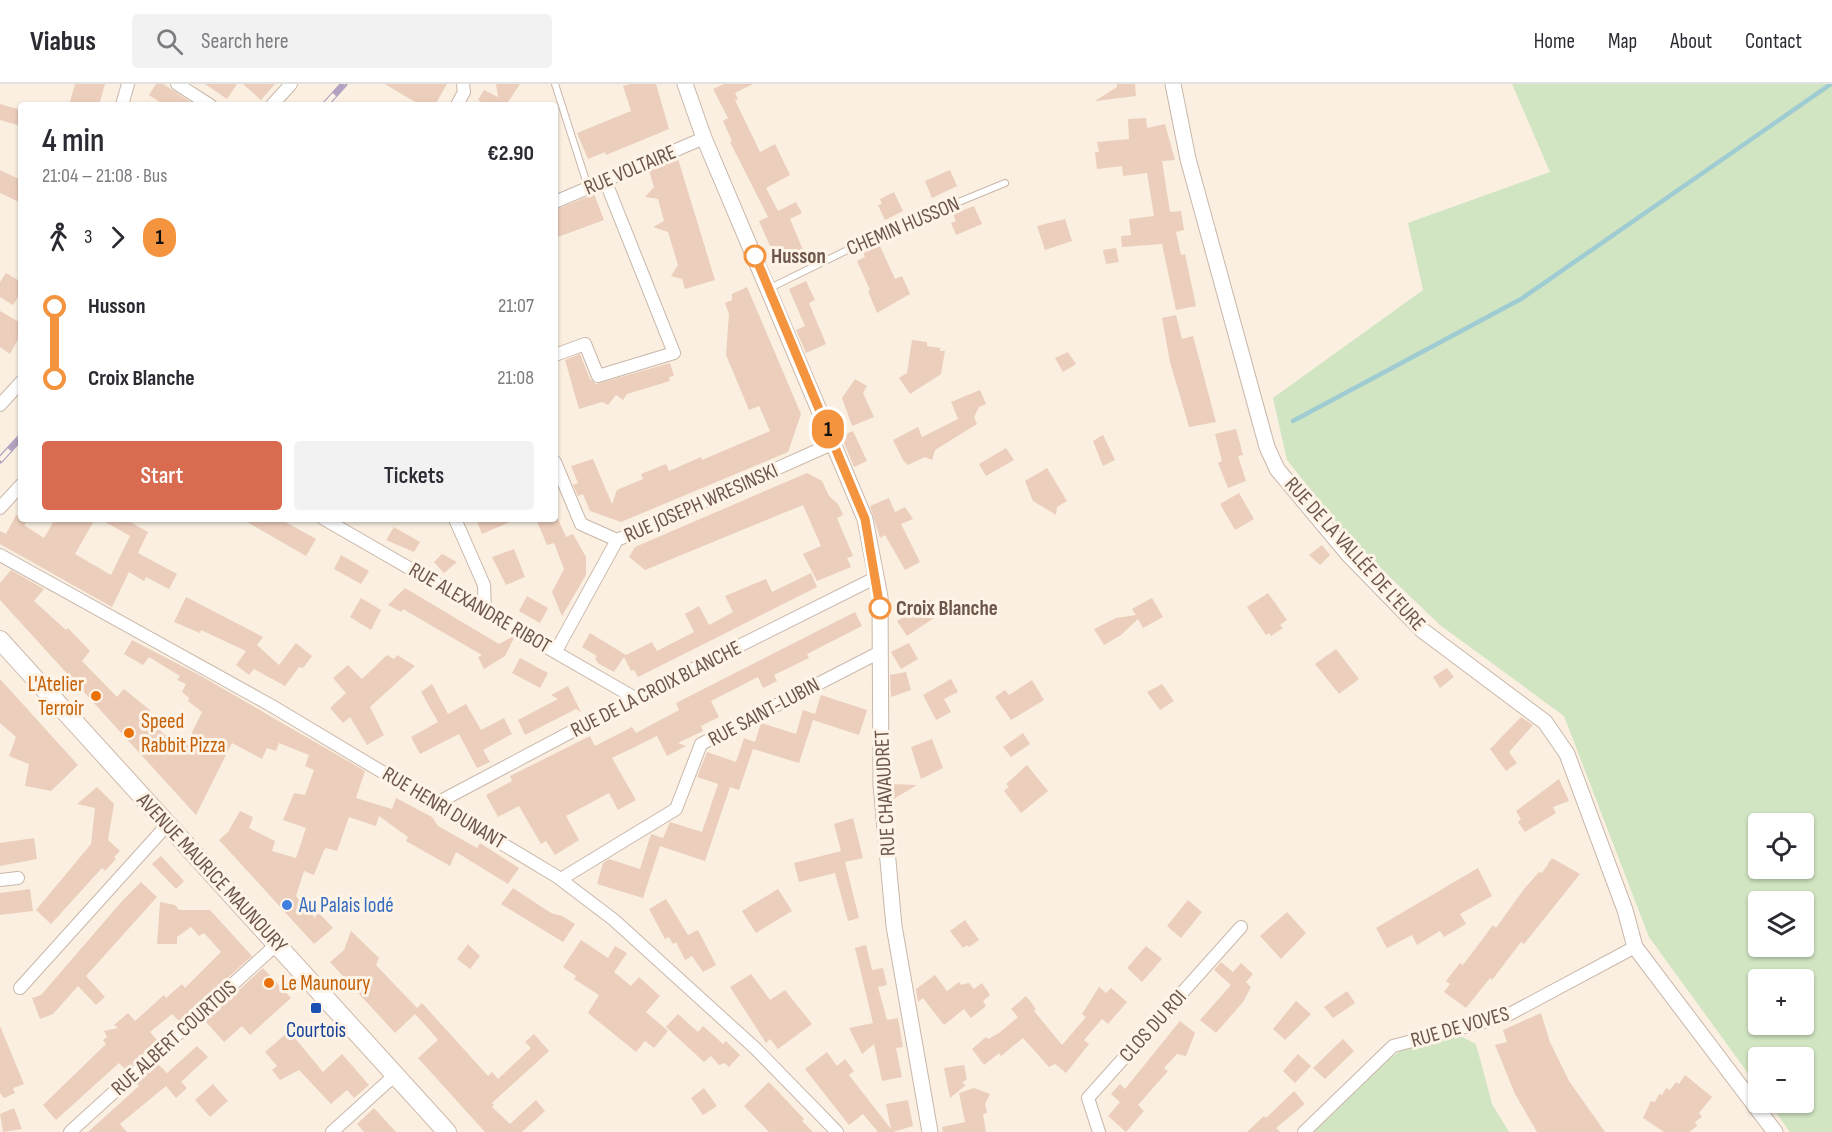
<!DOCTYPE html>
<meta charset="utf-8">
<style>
:root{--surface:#fff;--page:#f2f2f3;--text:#2b2b33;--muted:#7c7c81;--line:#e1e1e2;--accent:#d96b51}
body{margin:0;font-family:"Sofia Sans Condensed",sans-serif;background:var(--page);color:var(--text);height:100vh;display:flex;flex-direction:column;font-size:22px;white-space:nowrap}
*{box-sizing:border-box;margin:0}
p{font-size:20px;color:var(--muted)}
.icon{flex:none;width:33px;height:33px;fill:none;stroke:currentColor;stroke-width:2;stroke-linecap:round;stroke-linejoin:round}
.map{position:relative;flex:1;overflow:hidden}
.drawer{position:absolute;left:18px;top:18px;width:540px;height:420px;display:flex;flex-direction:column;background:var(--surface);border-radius:6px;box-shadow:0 2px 4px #0004}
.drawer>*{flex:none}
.badge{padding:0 12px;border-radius:20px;font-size:21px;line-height:39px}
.fabs{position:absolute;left:1748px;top:729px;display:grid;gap:12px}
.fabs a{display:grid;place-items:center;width:66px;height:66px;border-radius:6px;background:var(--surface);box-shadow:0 2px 4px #0004;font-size:30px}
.map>.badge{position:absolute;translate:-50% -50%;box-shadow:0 0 0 3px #fff}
.legs{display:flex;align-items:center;gap:9px;height:66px;padding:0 24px;font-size:20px}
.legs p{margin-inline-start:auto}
.headline{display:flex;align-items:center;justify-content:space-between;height:102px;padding:0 24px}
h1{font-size:33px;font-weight:600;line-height:45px}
.action{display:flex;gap:12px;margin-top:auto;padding:12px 24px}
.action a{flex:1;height:69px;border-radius:6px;background:var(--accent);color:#fff;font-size:24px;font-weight:600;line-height:69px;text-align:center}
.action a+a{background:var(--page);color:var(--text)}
ul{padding:0 24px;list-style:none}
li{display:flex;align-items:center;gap:21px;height:72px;font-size:22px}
li i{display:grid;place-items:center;width:9px;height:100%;margin:0 8px;background:currentColor}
li i::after{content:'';width:15px;height:15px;margin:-8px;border:4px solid;border-radius:50%;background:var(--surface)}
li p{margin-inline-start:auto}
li:first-child i{background:linear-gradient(#0000 50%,currentColor 0)}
li:last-child i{background:linear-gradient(currentColor 50%,#0000 0)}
header{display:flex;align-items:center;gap:36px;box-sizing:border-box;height:84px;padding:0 30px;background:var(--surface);border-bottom:2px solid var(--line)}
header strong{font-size:28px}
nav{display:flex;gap:33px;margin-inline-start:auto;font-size:21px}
.search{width:420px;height:54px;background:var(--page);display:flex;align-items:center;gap:15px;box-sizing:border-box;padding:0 21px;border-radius:6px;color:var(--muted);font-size:22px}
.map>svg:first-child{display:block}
.green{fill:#d1e5c2;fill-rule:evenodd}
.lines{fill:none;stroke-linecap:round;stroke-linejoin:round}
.stream{stroke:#9fcbd2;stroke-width:4.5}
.building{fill:#eccebc}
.service-casing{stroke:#c9b7aa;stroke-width:8}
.minor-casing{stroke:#c9b7aa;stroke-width:14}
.tertiary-casing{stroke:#c9b7aa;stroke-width:17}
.secondary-casing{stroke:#ceb9aa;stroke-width:20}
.service{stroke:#fff;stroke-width:6}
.minor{stroke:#fff;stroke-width:12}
.tertiary{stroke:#fff;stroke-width:15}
.secondary{stroke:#fff;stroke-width:18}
.rail-casing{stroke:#b2a2c1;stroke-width:7}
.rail{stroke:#fdf4e7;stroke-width:4.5;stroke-dasharray:14;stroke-linecap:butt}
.line-1-casing{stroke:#fff;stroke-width:14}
.line-1{stroke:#f4943f;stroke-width:9}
.stop-1-dot{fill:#fff;stroke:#f4943f;stroke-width:3}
.food-dot{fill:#e8710a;stroke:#fdf4e7;stroke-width:2}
.shop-dot{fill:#3f7fe0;stroke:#fdf4e7;stroke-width:2}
.transit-dot{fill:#1a4fb4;stroke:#fdf4e7;stroke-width:2}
.labels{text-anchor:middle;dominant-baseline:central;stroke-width:6;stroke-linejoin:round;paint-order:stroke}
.street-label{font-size:21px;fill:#6e564b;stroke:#fdf4e7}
.stop-label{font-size:21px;font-weight:bold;fill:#6e564b;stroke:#fdf4e7;text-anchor:start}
.food-label{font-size:21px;fill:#c56008;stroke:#fdf4e7;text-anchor:start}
.shop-label{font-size:21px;fill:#366cbe;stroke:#fdf4e7;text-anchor:start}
.transit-label{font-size:21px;fill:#164399;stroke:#fdf4e7}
</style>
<header>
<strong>Viabus</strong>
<div class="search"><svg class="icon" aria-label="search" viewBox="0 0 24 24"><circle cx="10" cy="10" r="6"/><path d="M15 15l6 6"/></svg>Search here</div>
<nav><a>Home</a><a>Map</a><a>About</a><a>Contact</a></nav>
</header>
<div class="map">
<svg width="1832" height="1048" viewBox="0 0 1832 1048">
<rect width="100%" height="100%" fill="#faefe1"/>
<path class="green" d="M1512,0H1832V1048H1790L1769,1019L1803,1018V974H1758V1003L1649,853L1564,632L1440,541L1348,453L1287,376L1273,314L1423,206L1408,139L1550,88ZM1758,740H1803V784H1758ZM1758,818H1803V862H1758ZM1758,896H1803V940H1758Z
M1456,950L1476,960L1492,1020L1509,1048H1312L1379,982L1402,966Z"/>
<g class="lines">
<path class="stream" d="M1293,337L1521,215L1831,0"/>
</g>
<path class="building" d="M75,0H105L99,21H69Z
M156,0H163L195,21H164L149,11Z
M205,0H237L227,15Z
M243,0H275L261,16Z
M385,0H447L435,21H420Z
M496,0H520L508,18L513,21H486L478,16L484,6L498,13Z
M630,0H656L669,45L606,71L605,68L588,75L577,49L631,27L623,2Z
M724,0H753L735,9L738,15L735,16L760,68L775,60L790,91L766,104L778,127L796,118L802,129L790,135L806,173L788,182L781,167L774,171L759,137L768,133L730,58L732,57L723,37L728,34L713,5Z
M1117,0H1135L1136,12L1095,17L1117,3Z
M0,20L21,26V42L0,36Z
M1146,34L1147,44L1165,40L1175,76L1162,77L1170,128L1181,127L1184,146L1176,148L1181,171L1185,170L1196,222L1176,226L1162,160L1122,163L1121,152L1131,151L1129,135L1154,132L1147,89L1123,92L1122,82L1097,85L1095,68H1099L1097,58L1129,55L1128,35Z
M678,75L715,196L685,205L682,195L671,192L678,181L668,148L653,143L664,137L658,115L645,113L654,103L649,87Z
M0,86L21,96V119L0,109Z
M950,86L957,102L932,114L925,97Z
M894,108L903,127L885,136L878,121L882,120L880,115Z
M594,110L604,136L555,154V126Z
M974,122L982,140L956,151L951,139L956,137L953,130Z
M1065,135L1072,157L1045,166L1037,142Z
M879,160L895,195L902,192L910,210L877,229L868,207L870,206L857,177L865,173L863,168Z
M1116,164L1119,178L1106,180L1103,166Z
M6,189L21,198V208L13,221L0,213V198Z
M806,197L815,216L809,219L826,260L806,269L796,246L805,242L789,205Z
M747,203L801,330L788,368L621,438L590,427L583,410L578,412L573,401L578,399L571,382L593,375L612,420L617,406L643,395L641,390L666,380L669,387L701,373L702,376L770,347L759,322L749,326L726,271L729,230L725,219L732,216V210Z
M0,227L21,239V250L10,270L0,263Z
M1176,231L1182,255L1193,252L1216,338L1189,343L1170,278L1162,234Z
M912,256L927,258V262L940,264V267H945L941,290L910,310L899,294L907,289Z
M1068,268L1076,280L1063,288L1055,274Z
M580,270L590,295L596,300L670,279L674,292L669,293L670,297L627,310L623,316L616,311L608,321L602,318L579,325L565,276Z
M855,295L867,302L863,309L874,333L852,342L842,314Z
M980,306L986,320L979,323L974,333L977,340L935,366L932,376L925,373L908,381L903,376L893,356L918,343L922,353L958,335L951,318Z
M1236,345L1243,371L1238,372L1246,397L1228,404L1218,379L1222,377L1215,350Z
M853,347L867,377L854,383L841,352Z
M1103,351L1115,376L1103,382L1093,357Z
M1006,364L1014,376L986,392L979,380Z
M1047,384L1067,417L1057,423L1056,431L1033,417L1025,397Z
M807,389L822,397L829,412L838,420L843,431L837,434L853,472L847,474L851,483L817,497L803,470L821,462L803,421L645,486L629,473L635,463Z
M1239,409L1254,435L1235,446L1220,420Z
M889,414L895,428L905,423L913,435L901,440L920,478L905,486L885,451L880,454L870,422Z
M16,431L27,437L24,441L44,454L55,435H95L75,470L111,491L130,452L100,435H125L148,448L138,469L177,490L169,505L146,493L144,497L129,488L112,523L0,460V447L6,450Z
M242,435H280L316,455L306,472Z
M476,435H517L482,450Z
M536,435H558L566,453L573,450L586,473V491L562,532L552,508L564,485L554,459L547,461Z
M394,443L420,458L414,468L386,456Z
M1322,461L1330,471L1320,481L1309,471Z
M514,465L525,493L506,501L492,473Z
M442,470L457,478L444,489L434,478Z
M341,471L369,487L361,500L334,485Z
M11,486L44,505L34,517L66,546L68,544L90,567L82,577L117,613L124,605L151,627L147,630L167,639L161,648L185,663L202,628L188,617L189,614L182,608L186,600L177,596L180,592L149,573L143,581L124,570L132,556L201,592L365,687L356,714L392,725L396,714L432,733L438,742L477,764L480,759L519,784L508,800L456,768L450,782L406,757L408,753L379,732L376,742L349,733L337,767L326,764L324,766L314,791L304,787L296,812L315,834L317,827L333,844L314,860L219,756L228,748L240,727L253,733L249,744L275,757L272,767L296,774L306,744L283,736L294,709L305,711L314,686L305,682L309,671L279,659L276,667L267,664L262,675L232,659L196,731L0,516V499Z
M811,489L817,503L638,593L634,586L631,587L624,573L614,588L599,580L595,575L597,572L582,563L590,549L626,571L652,558L657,567L694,548L685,530L699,522L709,541L733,528L725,512L766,495L772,508Z
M405,504L499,560L512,553L514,554L505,572L484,585L478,573L482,571L403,525L401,528L388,521Z
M1268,509L1287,536L1280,541L1283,544L1271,552L1269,549L1266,551L1247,523Z
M527,512L548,524L540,539L519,527Z
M186,513L263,553L257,561L279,581L296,559L312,572L303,584L299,583L285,602L254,585L249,591L236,581L246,567L201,546L200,549L174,538Z
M361,514L381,526L371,546L350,533Z
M1152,514L1163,533L1143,544L1138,535L1121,551L1104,561L1094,545L1116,534L1136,531L1132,525Z
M930,516L940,530L907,552L897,537Z
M855,528L862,542L807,570L809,574L774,591L777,597L763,604L758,593L711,617L719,633L701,642L703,647L678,659L686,662L667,672L657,652L612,674L636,716L618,726L609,709L566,732L579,756L555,771L546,757L541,760L519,722L498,733L486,711L512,697L510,692L590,652L595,662L632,643L636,649L679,626L676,619Z
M909,559L918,575L901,585L891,568Z
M1336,565L1359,595L1339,610L1315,580Z
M387,571L394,575L397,571L415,582L370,623L384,651L367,661L350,633L343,639L330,624L346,609L333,594L348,581L362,595Z
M520,574L548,589L540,604L512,589Z
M1447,584L1454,593L1440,604L1433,593Z
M906,588L911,606L891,613L890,591Z
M0,595L78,681L51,707L25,702L29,680L9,672L16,653L0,639Z
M951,595L958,608L944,615L951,628L936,636L923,611Z
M1032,596L1044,616L1011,636L995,613L1005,606L1009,611Z
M432,600L448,630L466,620L481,646L504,634L512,650L483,666L490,678L477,684L459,650L420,670L411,653L438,638L421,608Z
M1162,600L1174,617L1160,626L1147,608Z
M568,602L581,628L576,625L525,651L518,636L558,615L551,611Z
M821,611L867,626L859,651L813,636L799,679L753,665L739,706L730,703L705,777L660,762L643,814L597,800L603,779L609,775L640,785L651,750L663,754L670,738L702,748L718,700L697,693L707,668L736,678L744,654L755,658L761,639L796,650L803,626L815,630Z
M1521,633L1533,641L1509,668L1517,679L1506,687L1490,665Z
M1023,649L1030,660L1011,673L1003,663Z
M932,655L943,684L921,695L911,663Z
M1027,681L1048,707L1021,729L1004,707L1009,703L1006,700Z
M1559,695L1569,717L1553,723L1556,729L1525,748L1518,738L1521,735L1516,727Z
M891,700L917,701L892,716Z
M97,703L114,720L108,756L120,767L114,773L116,775L105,787L102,784L51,840L36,826L91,760L95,724L77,720Z
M853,734L863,774L845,778L859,834L848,837L835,789L799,798L794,779L841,767L834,740Z
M34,754L37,775L0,782V759Z
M161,772L184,797L176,805L152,780Z
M1552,774L1580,790L1524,860L1521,858L1492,896L1490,894L1466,924L1444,908L1450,900L1446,897L1460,879L1463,881L1493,841L1496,844L1524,805L1539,788L1542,789Z
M1478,784L1492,812L1460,830L1466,840L1444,853L1440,847L1417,861L1412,851L1387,864L1376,844Z
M141,798L157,813L86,892L105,913L96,921L78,902L53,930L40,935L32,914L41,911L123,816Z
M513,804L551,829L562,832L575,840L563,858L501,820Z
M30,805L33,827L0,831V809Z
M778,805L792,827L756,849L742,827Z
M666,815L688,851L698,846L716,881L703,888L692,872L685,876L676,858L673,860L669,853L665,855L649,825Z
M1188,816L1202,828L1181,854L1167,842Z
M160,818L175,821L179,826H210L252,872L179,937L172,930L150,948L158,957L126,986L119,979L56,1036L43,1021L106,960L103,956L107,953L104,947L118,944L114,941L128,929L135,937L164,911L166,914L182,900L185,904L221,868L204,849L199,852L191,843L177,853V860H157Z
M1287,828L1306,849L1281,875L1260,852Z
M965,836L979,856L969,863L967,861L963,864L950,847Z
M351,847L379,874L376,881L394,900L417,924L422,919L488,992L492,988L498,995L531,964L525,958L534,950L549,967L492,1019L494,1021L492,1023L510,1040L536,1016L545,1027L522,1048H485L418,974L438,956L426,942L415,930L395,949L330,878L344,866Z
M581,856L608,874L615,862L627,869L614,888L631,902L639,893L660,912L646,928L668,947L654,964L645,957L636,968L588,929L599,911L574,895L576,892L563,883Z
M468,860L480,872L470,885L457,875Z
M866,861L872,886L883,884L887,901L878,903L887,936L898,934L903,963L896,964L902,993L882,997L874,960L862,970L849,944L873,939L855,864Z
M1146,862L1162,875L1142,898L1127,884Z
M1221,878L1233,888L1241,879L1253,890L1246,898L1251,903L1243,918L1216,949L1200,936L1231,901L1214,886Z
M263,884L291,914L250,951L242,942L224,958L205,937Z
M751,890L770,916L785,906L812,940L778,965L770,955L766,959L730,903Z
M935,891L947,907L959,898L961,901L969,899L974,905L982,899L990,911L983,917L986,922L971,934L964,925L944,941L923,914L918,918L916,905Z
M1099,903L1106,909L1111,904L1127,918L1108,940L1102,935L1084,956L1089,960L1066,989L1055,980L1049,983L1023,954L1001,972L999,969L984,981L972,965L986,953L988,955L999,949L1018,933L1011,925L1026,912L1036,925L1034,927L1062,961L1086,933L1082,930Z
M1347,907L1355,919L1333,934L1324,923Z
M1296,917L1311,930L1285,956L1273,945Z
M1541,929L1550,958L1569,997L1605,1048H1537L1515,1010L1495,961L1507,958L1503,946Z
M678,930L698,948L703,942L723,960L726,957L740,971L729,983L725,979L719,981L711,972L704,978L666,943Z
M1180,937L1195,949L1186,972L1177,970L1164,984L1168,987L1138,1021L1144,1027L1126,1048L1108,1032L1120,1018L1111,1010L1120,1000L1125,1005Z
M0,942L24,1000L13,1004L15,1009L4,1014L0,1009Z
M289,947L323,988L342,970L369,1001L354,1014L347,1006L331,1020L299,986L280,996L272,986L277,982L265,968Z
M1343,955L1354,967L1325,995L1313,984Z
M197,962L208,973L181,998L187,1004L176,1014L166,1002L120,1040L127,1048H88L139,1002L136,999L158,980L167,989Z
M827,968L837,982L845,975L854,987L849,991L891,1045L886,1020L908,1016L913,1042L893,1048H878L863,1030L849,1041L805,985Z
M1298,970L1311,982L1295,999L1283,987Z
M964,981L967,995L962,999L966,1001L950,1014L944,984Z
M1685,991L1712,1013L1699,1029L1702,1033L1695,1038L1697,1042L1689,1048H1664L1643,1034L1651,1017L1655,1018L1659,1010L1662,1011L1666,1004L1670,1006L1676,998L1679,1000Z
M769,998L804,1035L802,1037L813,1048H769L744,1022Z
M213,1000L228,1017L210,1033L195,1016Z
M704,1004L717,1022L703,1031L691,1014Z
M974,1004L990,1010L985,1020L987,1029L983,1030L986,1048H943L942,1043L965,1038L959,1009Z
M1294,1007L1305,1020L1276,1044L1280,1048H1247L1264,1032L1266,1034Z
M14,1024L22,1045L3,1048L0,1030Z
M374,1024L396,1048H364L357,1040Z"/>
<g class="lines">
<defs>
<path id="service" d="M555,0L588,103
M770,204L876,152L1005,99"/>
<path id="minor" d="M177,0L210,21
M122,21L128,0
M272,21L291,0
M457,21L464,8L463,0
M555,118L704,54
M555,271L585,260L598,292L674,269L605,96
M0,321L21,298
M555,378L581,440L617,456
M0,424L21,401
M324,435L635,614
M455,435L484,501L485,526
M0,471L272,622L556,792L614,836L756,965L837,1048
M556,567L617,456L834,359
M437,719L635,614L877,493
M561,795L676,725L701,660L880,568
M0,796L18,794
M20,904L167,741
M70,1048L277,860
M332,1048L395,991
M1099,1048L1088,1014L1241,843
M1304,1048L1393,962L1506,932L1635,863"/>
<path id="tertiary" d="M685,0L704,54L865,435L880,513L881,701L894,842L930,1048
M1173,0L1188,75L1267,363L1277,385L1348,470L1422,546L1545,638L1567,670L1625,826L1635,863L1775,1048"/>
<path id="secondary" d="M0,556L447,1048"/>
</defs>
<use href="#service" class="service-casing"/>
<use href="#minor" class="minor-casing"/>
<use href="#tertiary" class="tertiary-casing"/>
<use href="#secondary" class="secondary-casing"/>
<use href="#service" class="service"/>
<use href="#minor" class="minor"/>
<use href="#tertiary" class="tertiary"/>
<use href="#secondary" class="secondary"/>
<defs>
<path id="rail" d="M325,21L344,0
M0,376L21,353"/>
</defs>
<use href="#rail" class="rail-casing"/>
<use href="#rail" class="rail"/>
</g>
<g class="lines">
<defs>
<path id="line-1" d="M755,172L865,435L880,524"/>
</defs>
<use href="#line-1" class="line-1-casing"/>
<use href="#line-1" class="line-1"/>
</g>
<g class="stop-1-dot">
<circle cx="755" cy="172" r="10"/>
<circle cx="880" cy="524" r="10"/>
</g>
<g class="food-dot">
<circle cx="96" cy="612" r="6"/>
<circle cx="129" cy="649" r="6"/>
<circle cx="269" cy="899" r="6"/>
</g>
<circle class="shop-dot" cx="287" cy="821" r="6"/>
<rect class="transit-dot" x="310" y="918" width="12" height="12" rx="3"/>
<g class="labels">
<g class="street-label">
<text transform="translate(630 86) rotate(-23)">RUE VOLTAIRE</text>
<text transform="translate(903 142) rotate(-23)">CHEMIN HUSSON</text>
<text transform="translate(701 419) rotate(-24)">RUE JOSEPH WRESINSKI</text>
<text transform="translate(1355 470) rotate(48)">RUE DE LA VALLÉE DE L'EURE</text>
<text transform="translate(480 524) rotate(30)">RUE ALEXANDRE RIBOT</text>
<text transform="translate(656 605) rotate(-27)">RUE DE LA CROIX BLANCHE</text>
<text transform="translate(764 628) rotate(-28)">RUE SAINT-LUBIN</text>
<text transform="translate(885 709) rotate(-93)">RUE CHAVAUDRET</text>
<text transform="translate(444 724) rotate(31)">RUE HENRI DUNANT</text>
<text transform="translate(212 789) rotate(47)">AVENUE MAURICE MAUNOURY</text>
<text transform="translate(1153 942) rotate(-48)">CLOS DU ROI</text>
<text transform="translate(1460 943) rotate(-16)">RUE DE VOVES</text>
<text transform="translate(174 954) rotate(-42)">RUE ALBERT COURTOIS</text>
</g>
<g class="stop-label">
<text x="771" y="172">Husson</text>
<text x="896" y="524">Croix Blanche</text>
</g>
<g class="food-label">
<text x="84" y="600" text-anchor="end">L'Atelier<tspan x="84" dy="24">Terroir</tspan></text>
<text x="141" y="637">Speed<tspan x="141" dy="24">Rabbit Pizza</tspan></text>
<text x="281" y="899">Le Maunoury</text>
</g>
<g class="shop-label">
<text x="299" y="821">Au Palais Iodé</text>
</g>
<g class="transit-label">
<text x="316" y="946">Courtois</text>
</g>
</g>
</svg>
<div class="fabs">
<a><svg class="icon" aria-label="locate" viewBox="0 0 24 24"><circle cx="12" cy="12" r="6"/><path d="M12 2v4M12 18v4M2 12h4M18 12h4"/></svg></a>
<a><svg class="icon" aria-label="layers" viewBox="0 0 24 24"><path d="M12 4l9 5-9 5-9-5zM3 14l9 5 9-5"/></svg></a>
<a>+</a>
<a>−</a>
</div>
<b class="badge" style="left:828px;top:345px;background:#f4943f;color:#111">1</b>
<section class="drawer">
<div class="headline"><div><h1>4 min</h1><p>21:04 – 21:08 · Bus</p></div><b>€2.90</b></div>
<div class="legs"><svg class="icon" aria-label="walk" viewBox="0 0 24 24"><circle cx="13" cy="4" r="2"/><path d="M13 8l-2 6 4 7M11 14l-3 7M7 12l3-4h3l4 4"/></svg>3<svg class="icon" aria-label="forward" viewBox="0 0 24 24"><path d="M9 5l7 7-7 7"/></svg><b class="badge" style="background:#f4943f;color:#111">1</b></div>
<ul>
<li><i style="color:#f4943f"></i><b>Husson</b><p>21:07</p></li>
<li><i style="color:#f4943f"></i><b>Croix Blanche</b><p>21:08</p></li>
</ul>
<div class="action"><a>Start</a><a>Tickets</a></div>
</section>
</div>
